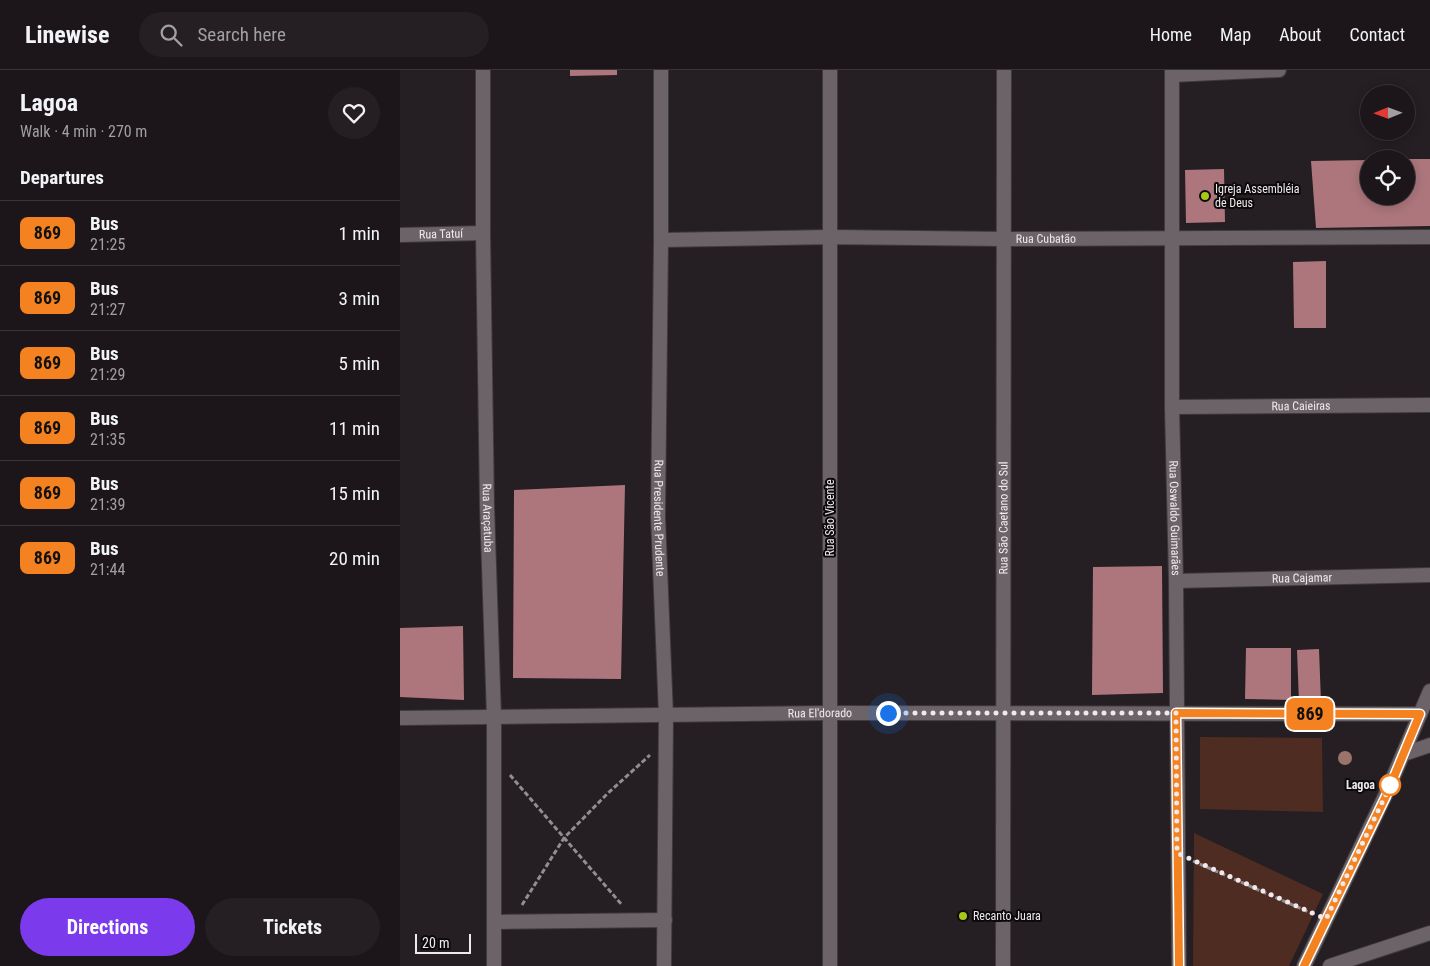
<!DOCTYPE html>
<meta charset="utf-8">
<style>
:root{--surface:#1c161a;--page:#251f23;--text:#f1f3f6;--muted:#a09fa2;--line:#3a3539;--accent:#7c3aed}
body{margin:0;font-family:"Roboto Condensed",sans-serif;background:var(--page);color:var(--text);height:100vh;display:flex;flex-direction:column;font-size:19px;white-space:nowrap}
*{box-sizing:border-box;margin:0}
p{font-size:16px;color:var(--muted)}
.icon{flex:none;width:28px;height:28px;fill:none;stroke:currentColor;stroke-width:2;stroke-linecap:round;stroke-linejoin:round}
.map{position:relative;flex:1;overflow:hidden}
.side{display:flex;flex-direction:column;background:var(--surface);width:400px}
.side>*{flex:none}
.badge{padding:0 10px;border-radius:8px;font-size:18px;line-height:32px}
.needle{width:32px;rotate:269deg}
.tools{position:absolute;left:960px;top:15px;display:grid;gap:10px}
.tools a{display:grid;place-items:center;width:55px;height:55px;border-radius:50%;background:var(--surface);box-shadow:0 2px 12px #0003,0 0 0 1px var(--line);font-size:25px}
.scale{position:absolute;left:15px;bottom:12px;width:56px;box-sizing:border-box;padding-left:5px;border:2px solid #eee9ec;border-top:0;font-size:14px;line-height:18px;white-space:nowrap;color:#eee9ec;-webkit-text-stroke:4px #0c090b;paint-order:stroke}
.you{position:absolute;width:25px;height:25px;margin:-12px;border:4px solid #fff;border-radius:50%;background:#1a73e8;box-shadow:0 0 0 8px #1a73e833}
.map>.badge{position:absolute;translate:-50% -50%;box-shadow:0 0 0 2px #fff}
h2{padding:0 20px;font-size:19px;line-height:45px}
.round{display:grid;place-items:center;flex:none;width:52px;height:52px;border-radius:26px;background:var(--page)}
.head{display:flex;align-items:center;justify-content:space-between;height:85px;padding:0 20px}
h1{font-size:24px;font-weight:700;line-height:38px}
.primary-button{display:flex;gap:10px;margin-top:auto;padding:10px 20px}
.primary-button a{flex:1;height:58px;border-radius:30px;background:var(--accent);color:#fff;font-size:20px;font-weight:700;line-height:58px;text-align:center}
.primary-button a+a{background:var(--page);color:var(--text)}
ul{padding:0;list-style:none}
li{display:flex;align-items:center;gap:15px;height:65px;padding:0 20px;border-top:1px solid var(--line)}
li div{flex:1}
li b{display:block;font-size:19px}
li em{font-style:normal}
li .badge{min-width:55px;font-weight:700;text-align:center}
header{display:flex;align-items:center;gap:30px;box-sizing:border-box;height:70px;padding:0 25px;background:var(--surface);border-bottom:1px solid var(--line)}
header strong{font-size:24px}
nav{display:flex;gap:28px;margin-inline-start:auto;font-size:18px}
.search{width:350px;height:45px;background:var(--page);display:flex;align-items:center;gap:12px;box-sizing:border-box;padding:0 18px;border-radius:28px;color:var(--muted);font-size:19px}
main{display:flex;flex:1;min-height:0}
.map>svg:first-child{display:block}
.green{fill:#4f2c21}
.building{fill:#ac767c}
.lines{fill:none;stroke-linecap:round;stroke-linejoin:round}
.minor-casing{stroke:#3f3a3c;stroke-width:16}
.tertiary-casing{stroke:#3f3a3c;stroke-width:16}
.path{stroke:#938d90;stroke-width:3;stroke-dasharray:5 2.5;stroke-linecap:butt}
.minor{stroke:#6b6368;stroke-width:14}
.tertiary{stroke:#6b6368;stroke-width:14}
.tree{fill:#9a746b}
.line-casing{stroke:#fff;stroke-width:11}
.line{stroke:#f58220;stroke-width:8}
.walk{stroke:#eee9ec;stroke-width:5;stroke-dasharray:0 9}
.poi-dot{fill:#a9c719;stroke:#0c090b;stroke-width:2}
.stop-dot{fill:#fff;stroke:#f58220;stroke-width:2.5}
.labels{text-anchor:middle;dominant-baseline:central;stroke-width:4;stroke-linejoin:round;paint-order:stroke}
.poi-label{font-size:12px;fill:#eee9ec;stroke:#0c090b;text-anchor:start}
.street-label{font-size:12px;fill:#eee9ec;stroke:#0c090b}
.stop-label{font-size:12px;font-weight:bold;fill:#eee9ec;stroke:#0c090b;text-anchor:end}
</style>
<header>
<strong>Linewise</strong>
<div class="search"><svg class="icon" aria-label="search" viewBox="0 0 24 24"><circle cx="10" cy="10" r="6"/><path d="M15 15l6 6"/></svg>Search here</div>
<nav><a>Home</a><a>Map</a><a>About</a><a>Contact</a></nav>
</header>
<main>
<section class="side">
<div class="head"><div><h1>Lagoa</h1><p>Walk · 4 min · 270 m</p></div><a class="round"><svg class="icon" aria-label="heart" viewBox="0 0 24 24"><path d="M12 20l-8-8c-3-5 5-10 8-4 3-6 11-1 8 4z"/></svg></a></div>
<h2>Departures</h2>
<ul>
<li><span class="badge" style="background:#f58220;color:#111">869</span><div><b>Bus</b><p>21:25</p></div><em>1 min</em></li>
<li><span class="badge" style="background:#f58220;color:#111">869</span><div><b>Bus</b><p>21:27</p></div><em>3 min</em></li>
<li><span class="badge" style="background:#f58220;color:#111">869</span><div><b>Bus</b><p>21:29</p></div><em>5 min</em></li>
<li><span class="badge" style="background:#f58220;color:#111">869</span><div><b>Bus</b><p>21:35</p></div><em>11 min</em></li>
<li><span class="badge" style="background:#f58220;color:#111">869</span><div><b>Bus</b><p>21:39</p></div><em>15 min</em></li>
<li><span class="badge" style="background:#f58220;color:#111">869</span><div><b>Bus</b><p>21:44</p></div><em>20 min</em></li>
</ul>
<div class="primary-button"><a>Directions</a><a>Tickets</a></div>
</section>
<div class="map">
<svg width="1030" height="896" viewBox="0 0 1030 896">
<rect width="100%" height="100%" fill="#251e22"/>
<path class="green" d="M800,667L922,668L923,742L800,739Z
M794,763L923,824L889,896H793Z"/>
<path class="building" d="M170,0H217V5L170,6Z
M1006,89H1030V156L916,158L911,91L969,90V126H1006Z
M824,99L825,152L786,153L785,100Z
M926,191V258H894L893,192Z
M225,415L221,609L113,608L114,420Z
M762,496L763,623L692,625L693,497Z
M63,556L64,630L0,627V558Z
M846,578H891V630L845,629Z
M919,579L921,632L899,633L897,580Z"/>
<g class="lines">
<defs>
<g id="minor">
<path id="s1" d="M83,0V163L87,436L94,647V896"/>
<path id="s2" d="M261,0V170L258,447L266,646L264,896"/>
<path id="s3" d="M772,0V337L776,511L779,896"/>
<path d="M772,5L879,0"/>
<path id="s4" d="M0,165L83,163"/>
<path id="s5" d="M261,170L430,167L604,169L1030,167"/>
<path id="s6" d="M772,337L1030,335"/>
<path id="s7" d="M776,511L1030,505"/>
<path id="s8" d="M0,648L431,643L1020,644"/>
<path d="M1004,684L1030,675"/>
<path d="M94,852L265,850"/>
<path d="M430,896V0"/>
<path id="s9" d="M603,896L604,0"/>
<path d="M930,896L1030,863"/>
</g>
<path id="tertiary" d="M904,896L985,726L1030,621"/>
</defs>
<use href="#minor" class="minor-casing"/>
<use href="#tertiary" class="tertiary-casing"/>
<path class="path" d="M110,705L222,835
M793,791L913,844
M122,835L164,768L207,724L250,685"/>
<use href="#minor" class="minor"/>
<use href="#tertiary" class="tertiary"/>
</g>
<circle class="tree" cx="945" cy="688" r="7"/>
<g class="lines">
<defs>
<path id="line" d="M779,896L776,643L1020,644L986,726L904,896"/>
</defs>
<use href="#line" class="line-casing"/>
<use href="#line" class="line"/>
<path class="walk" d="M488,643H776L777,783L926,849L992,712L990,715"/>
</g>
<g class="poi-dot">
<circle cx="805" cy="126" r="5"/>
<circle cx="563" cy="846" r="5"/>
</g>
<circle class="stop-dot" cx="990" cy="715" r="10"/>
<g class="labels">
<g class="poi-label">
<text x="815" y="119">Igreja Assembléia<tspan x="815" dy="14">de Deus</tspan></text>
<text x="573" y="846">Recanto Juara</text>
</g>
<g class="street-label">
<text stroke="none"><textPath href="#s4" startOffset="41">Rua Tatuí</textPath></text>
<text stroke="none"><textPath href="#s5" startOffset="385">Rua Cubatão</textPath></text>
<text stroke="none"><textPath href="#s6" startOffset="129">Rua Caieiras</textPath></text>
<text stroke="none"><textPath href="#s1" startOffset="448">Rua Araçatuba</textPath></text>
<text stroke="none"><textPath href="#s2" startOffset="448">Rua Presidente Prudente</textPath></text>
<text transform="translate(430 448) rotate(-90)">Rua São Vicente</text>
<text stroke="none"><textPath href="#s9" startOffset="448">Rua São Caetano do Sul</textPath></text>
<text stroke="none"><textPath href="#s3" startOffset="448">Rua Oswaldo Guimarães</textPath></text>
<text stroke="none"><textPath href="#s7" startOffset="126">Rua Cajamar</textPath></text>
<text stroke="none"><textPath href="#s8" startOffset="420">Rua El'dorado</textPath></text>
</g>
<g class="stop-label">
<text x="975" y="715">Lagoa</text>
</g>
</g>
</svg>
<div class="tools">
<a><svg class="needle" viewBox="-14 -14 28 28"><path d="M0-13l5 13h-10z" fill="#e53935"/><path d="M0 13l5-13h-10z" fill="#a09fa2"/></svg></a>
<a><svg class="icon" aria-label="locate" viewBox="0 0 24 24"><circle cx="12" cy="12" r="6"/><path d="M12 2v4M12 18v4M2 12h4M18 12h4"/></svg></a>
</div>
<div class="scale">20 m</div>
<div class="you" style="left:488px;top:643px"></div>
<b class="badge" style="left:910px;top:644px;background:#f58220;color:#111">869</b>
</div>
</main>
